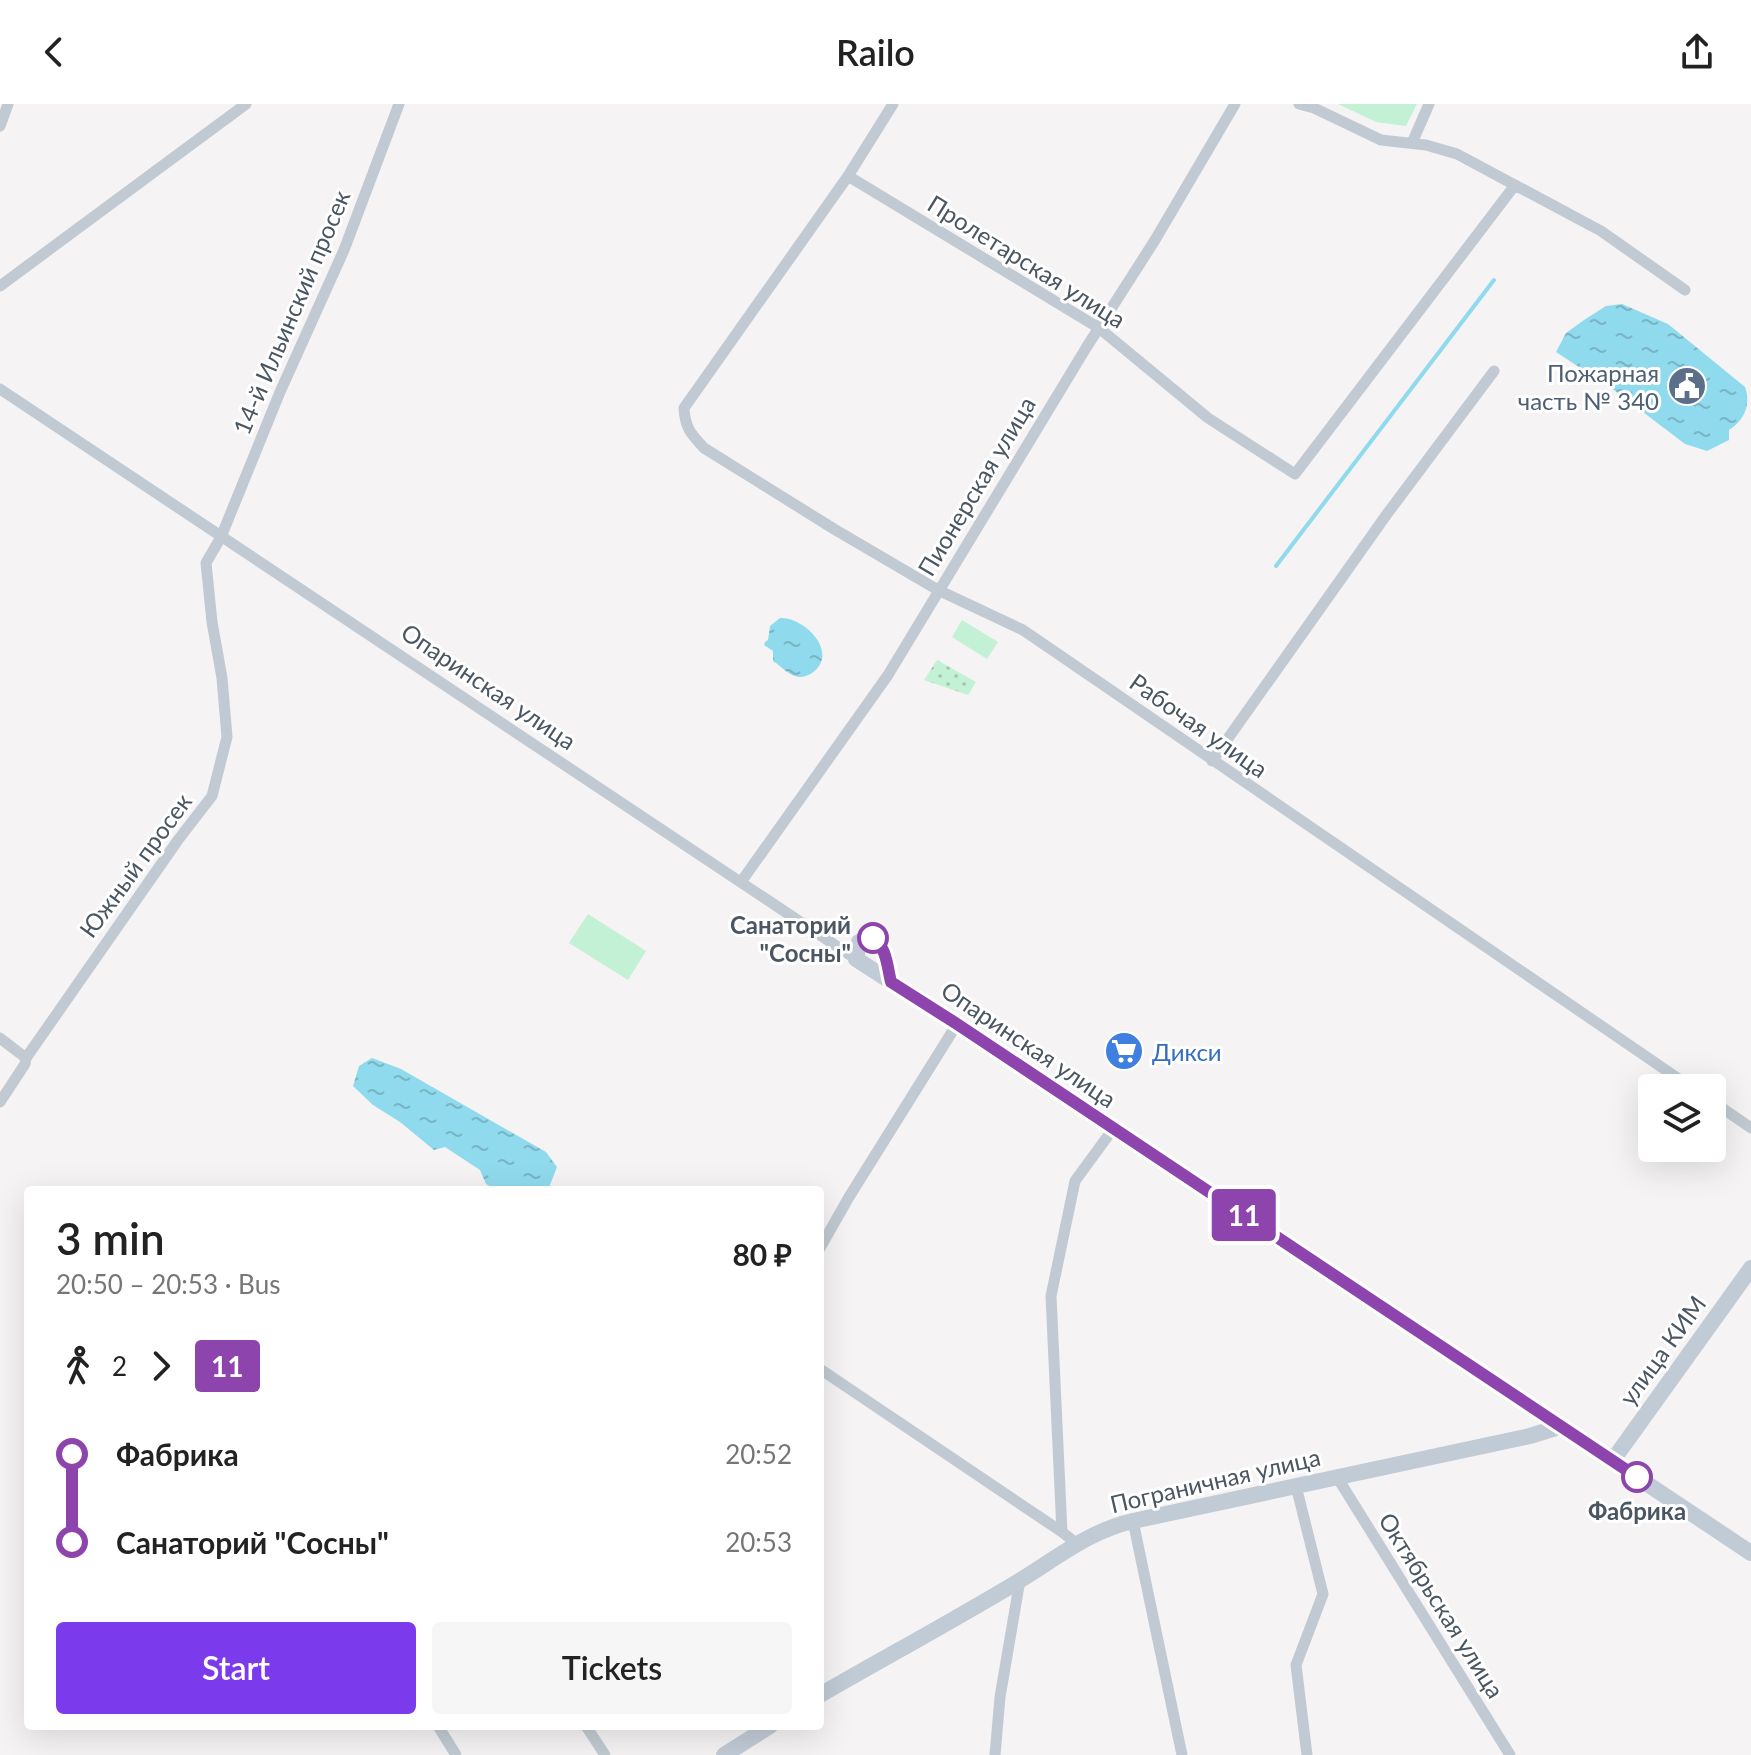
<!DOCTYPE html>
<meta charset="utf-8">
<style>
:root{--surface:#fff;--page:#f6f6f6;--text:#222;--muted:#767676;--accent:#7c3aed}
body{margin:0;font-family:Lato,sans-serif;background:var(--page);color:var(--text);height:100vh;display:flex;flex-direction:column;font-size:30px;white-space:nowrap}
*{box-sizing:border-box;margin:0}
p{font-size:26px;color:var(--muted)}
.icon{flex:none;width:44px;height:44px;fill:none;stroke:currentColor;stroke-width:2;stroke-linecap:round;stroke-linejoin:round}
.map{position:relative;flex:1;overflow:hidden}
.drawer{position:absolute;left:24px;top:1082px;width:800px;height:544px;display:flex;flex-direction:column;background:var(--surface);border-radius:8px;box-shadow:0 8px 32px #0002}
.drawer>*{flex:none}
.badge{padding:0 16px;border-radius:6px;font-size:28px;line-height:52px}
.fabs{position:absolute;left:1638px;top:970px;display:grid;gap:16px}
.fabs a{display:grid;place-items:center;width:88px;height:88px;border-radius:8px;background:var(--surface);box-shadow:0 8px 32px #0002;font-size:40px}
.map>.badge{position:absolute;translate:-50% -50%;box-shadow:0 0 0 4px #fff}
.legs{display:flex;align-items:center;gap:12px;height:88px;padding:0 32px;font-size:26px}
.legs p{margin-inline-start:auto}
.head{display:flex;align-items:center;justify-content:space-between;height:136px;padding:0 32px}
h1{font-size:44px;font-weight:600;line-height:60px}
.button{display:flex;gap:16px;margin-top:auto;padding:16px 32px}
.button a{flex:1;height:92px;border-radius:8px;background:var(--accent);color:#fff;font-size:32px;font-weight:600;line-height:92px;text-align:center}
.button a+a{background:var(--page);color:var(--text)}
ul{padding:0 32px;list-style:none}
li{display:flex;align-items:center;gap:28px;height:88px;font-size:30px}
li i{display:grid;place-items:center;width:12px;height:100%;margin:0 10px;background:currentColor}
li i::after{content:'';width:20px;height:20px;margin:-10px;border:6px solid;border-radius:50%;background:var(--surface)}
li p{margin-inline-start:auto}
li:first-child i{background:linear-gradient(#0000 50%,currentColor 0)}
li:last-child i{background:linear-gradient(currentColor 50%,#0000 0)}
header{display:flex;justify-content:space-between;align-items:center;height:104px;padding:0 32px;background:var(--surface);font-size:36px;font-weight:600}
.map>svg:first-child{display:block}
.green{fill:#c3f1d5}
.park{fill:url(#park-dots)}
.water{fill:url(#water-ripples)}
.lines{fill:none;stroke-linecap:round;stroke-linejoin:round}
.stream{stroke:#90daee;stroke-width:4}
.street{stroke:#c1cad2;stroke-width:11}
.secondary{stroke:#c1cbd6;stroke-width:16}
.line-1-casing{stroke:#fff;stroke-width:18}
.line-1{stroke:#8e44ad;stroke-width:12}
.stop-1-dot{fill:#fff;stroke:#8e44ad;stroke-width:4}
.labels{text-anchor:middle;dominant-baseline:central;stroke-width:6;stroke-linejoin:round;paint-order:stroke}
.street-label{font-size:24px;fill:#4a5661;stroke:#fff}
.service-label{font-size:24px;fill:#4e5e75;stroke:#fff;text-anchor:end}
.stop-label{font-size:24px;font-weight:bold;fill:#4a5661;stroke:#fff;text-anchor:end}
.shop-label{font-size:24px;fill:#366cbe;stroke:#fff;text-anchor:start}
</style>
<header><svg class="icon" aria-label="back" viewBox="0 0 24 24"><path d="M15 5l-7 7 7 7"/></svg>Railo<svg class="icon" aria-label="share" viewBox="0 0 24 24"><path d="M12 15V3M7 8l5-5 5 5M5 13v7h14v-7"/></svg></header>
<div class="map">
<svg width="1751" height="1651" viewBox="0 0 1751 1651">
<defs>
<pattern id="park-dots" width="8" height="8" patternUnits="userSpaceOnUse" patternTransform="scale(2)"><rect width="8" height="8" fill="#c3f1d5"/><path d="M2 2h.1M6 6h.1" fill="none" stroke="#a0c6b0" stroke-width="1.8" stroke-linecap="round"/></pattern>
<pattern id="water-ripples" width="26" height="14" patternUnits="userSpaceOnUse" patternTransform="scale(2)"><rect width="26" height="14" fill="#90daee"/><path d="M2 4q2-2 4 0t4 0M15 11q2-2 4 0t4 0" fill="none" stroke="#78b4c4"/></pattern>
</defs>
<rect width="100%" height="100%" fill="#f5f3f3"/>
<path class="green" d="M1338,0H1417L1406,22L1376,18Z
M962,516L998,538L987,555L952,533Z
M588,810L646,847L628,876L569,839Z"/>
<path class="park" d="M937,556L976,578L968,591L924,576Z"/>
<path class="water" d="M1622,200L1668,220L1745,283C1751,300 1745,316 1729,326V336L1707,347L1685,340L1614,286L1556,248L1566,229L1584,216L1606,202Z
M780,514C805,513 840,549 812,569C809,571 804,573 800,573C790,573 781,562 773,557V547L764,541L765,538L768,536L770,522Z
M372,954L401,965L546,1048L557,1063L548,1086H497L486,1080L480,1066L445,1043L434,1046L400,1018L373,1001L353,982L359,962Z"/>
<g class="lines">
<path class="stream" d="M1276,462L1494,176"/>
<path class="street" d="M893,0L848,72L684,304C685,324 691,330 704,344L834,425L938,486L1023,526L1692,984
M1299,0L1314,4L1381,36L1426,41L1457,50L1601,127L1685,186
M0,22L8,0
M1412,39L1429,0
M848,72L1099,224L1208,314L1295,370L1515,81
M0,182L246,0
M0,285L856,855
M1212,657L1387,410L1494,267
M741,778L888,571L1086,244L1155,136L1235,0
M0,934L26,954
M1712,997L1751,1024
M0,998L25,960L26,954L178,736L212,692L227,633L222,574L212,518L206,459L221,433L280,288L344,146L399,0
M820,1144L849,1093L957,920
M820,1265L1062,1428L1076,1439
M1337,1373L1510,1651
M1296,1382L1323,1490L1296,1561L1307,1651
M1133,1417L1182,1651
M1062,1428L1051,1192L1075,1077L1113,1025
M438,1622L456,1651
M586,1622L605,1651
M995,1651L1000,1593L1020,1476"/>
<path class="secondary" d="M891,878C887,860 886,824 859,838L856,855L957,920L1751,1449
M1613,1356L1751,1164
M820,1591C886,1553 954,1516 1019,1477C1057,1454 1089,1427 1133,1417L1530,1332L1562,1322
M724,1651L770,1622"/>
</g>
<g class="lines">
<defs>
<path id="line-1" d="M873,834C887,844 887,862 891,878L957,920L1637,1373"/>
</defs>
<use href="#line-1" class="line-1-casing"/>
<use href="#line-1" class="line-1"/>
</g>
<defs>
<symbol id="civic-disc" viewBox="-11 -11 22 22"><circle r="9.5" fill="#5c6f8a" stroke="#fff"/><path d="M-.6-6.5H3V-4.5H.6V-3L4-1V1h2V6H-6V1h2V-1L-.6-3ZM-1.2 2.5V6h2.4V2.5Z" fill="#fff"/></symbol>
<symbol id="supermarket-disc" viewBox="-11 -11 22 22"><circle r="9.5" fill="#3f7fe0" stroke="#fff"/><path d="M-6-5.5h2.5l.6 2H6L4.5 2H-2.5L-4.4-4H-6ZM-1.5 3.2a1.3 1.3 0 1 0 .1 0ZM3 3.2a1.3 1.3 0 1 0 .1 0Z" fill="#fff"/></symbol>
</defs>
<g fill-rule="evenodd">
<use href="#civic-disc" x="1665" y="260" width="44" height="44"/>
<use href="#supermarket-disc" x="1102" y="925" width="44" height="44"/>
</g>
<g class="stop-1-dot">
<circle cx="873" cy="834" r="14"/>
<circle cx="1637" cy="1373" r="14"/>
</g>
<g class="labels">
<g class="street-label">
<text transform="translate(1027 157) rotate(32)">Пролетарская улица</text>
<text transform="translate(291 208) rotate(-67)">14-й Ильинский просек</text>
<text transform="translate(976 382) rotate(-59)">Пионерская улица</text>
<text transform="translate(489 582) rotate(34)">Опаринская улица</text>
<text transform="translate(1199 621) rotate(35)">Рабочая улица</text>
<text transform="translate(135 761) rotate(-54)">Южный просек</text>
<text transform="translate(1029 940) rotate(34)">Опаринская улица</text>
<text transform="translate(1662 1246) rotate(-54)">улица КИМ</text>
<text transform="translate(1215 1376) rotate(-13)">Пограничная улица</text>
<text transform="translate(1442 1501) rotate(58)">Октябрьская улица</text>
</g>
<g class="service-label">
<text x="1659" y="268">Пожарная<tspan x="1659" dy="28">часть № 340</tspan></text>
</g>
<g class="stop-label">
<text x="851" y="820">Санаторий<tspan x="851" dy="28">"Сосны"</tspan></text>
<text x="1637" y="1406" text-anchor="middle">Фабрика</text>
</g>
<g class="shop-label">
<text x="1152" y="947">Дикси</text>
</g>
</g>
</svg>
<div class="fabs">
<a><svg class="icon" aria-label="layers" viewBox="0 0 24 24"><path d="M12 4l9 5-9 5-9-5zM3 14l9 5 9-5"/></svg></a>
</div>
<b class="badge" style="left:1244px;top:1111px;background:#8e44ad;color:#fff">11</b>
<section class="drawer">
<div class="head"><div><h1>3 min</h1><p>20:50 – 20:53 · Bus</p></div><b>80 ₽</b></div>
<div class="legs"><svg class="icon" aria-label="walk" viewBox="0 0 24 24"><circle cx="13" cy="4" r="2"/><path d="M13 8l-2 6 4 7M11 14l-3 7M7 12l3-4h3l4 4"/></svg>2<svg class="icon" aria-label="forward" viewBox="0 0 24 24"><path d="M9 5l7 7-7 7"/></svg><b class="badge" style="background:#8e44ad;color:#fff">11</b></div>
<ul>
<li><i style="color:#8e44ad"></i><b>Фабрика</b><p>20:52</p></li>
<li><i style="color:#8e44ad"></i><b>Санаторий &quot;Сосны&quot;</b><p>20:53</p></li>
</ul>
<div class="button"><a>Start</a><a>Tickets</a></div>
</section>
</div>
